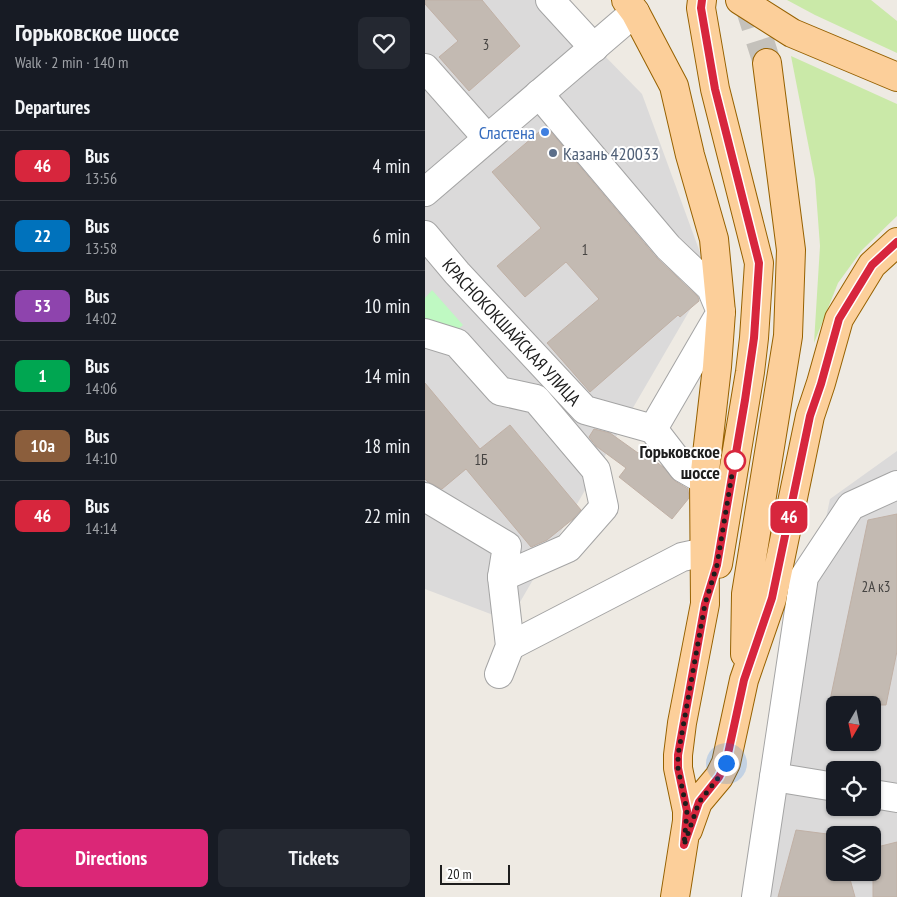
<!DOCTYPE html>
<meta charset="utf-8">
<style>
:root{--surface:#171b24;--page:#242831;--text:#f1f3f6;--muted:#9ea1a6;--line:#363941;--accent:#db2777}
body{margin:0;font-family:"PT Sans Narrow",sans-serif;background:var(--page);color:var(--text);height:100vh;display:flex;flex-direction:column;font-size:19px;white-space:nowrap}
*{box-sizing:border-box;margin:0}
p{font-size:16px;color:var(--muted)}
.icon{flex:none;width:28px;height:28px;fill:none;stroke:currentColor;stroke-width:2;stroke-linecap:round;stroke-linejoin:round}
.map{position:relative;flex:1;overflow:hidden}
.drawer{display:flex;flex-direction:column;background:var(--surface);width:425px}
.drawer>*{flex:none}
.badge{padding:0 10px;border-radius:8px;font-size:18px;line-height:32px}
.needle{width:32px;rotate:189deg}
.fabs{position:absolute;left:401px;top:696px;display:grid;gap:10px}
.fabs a{display:grid;place-items:center;width:55px;height:55px;border-radius:8px;background:var(--surface);box-shadow:0 1px 4px #0004;font-size:25px}
.scale{position:absolute;left:15px;bottom:12px;width:70px;box-sizing:border-box;padding-left:5px;border:2px solid #1d1d1d;border-top:0;font-size:14px;line-height:18px;white-space:nowrap;color:#1d1d1d;-webkit-text-stroke:4px #fff;paint-order:stroke}
.you{position:absolute;width:25px;height:25px;margin:-12px;border:4px solid #fff;border-radius:50%;background:#1a73e8;box-shadow:0 0 0 8px #1a73e833}
.map>.badge{position:absolute;translate:-50% -50%;box-shadow:0 0 0 2px #fff}
h2{padding:0 15px;font-size:19px;line-height:45px}
.round{display:grid;place-items:center;flex:none;width:52px;height:52px;border-radius:8px;background:var(--page)}
.headline{display:flex;align-items:center;justify-content:space-between;height:85px;padding:0 15px}
h1{font-size:24px;font-weight:800;line-height:38px}
.cta{display:flex;gap:10px;margin-top:auto;padding:10px 15px}
.cta a{flex:1;height:58px;border-radius:8px;background:var(--accent);color:#fff;font-size:20px;font-weight:800;line-height:58px;text-align:center}
.cta a+a{background:var(--page);color:var(--text)}
ul{padding:0;list-style:none}
li{display:flex;align-items:center;gap:15px;height:70px;padding:0 15px;border-top:1px solid var(--line)}
li div{flex:1}
li b{display:block;font-size:19px}
li em{font-style:normal}
li .badge{min-width:55px;font-weight:700;text-align:center}
main{display:flex;flex:1;min-height:0}
.map>svg:first-child{display:block}
.residential{fill:#dbdada;fill-rule:evenodd}
.grass{fill:#cae9a8}
.park{fill:#bff9c2}
.building{fill:#c3bab2;stroke:#c0b0a5}
.lines{fill:none;stroke-linecap:round;stroke-linejoin:round}
.major-tunnel{stroke:#c4c1bb;stroke-width:28;stroke-dasharray:28 14;stroke-linecap:butt}
.minor-casing{stroke:#a4a4a4;stroke-width:30}
.major-casing{stroke:#966100;stroke-width:30}
.minor{stroke:#fff;stroke-width:28}
.major{stroke:#fccf9a;stroke-width:28}
.line-casing{stroke:#fff;stroke-width:11}
.line{stroke:#d7263d;stroke-width:8}
.walk{stroke:#1d1d1d;stroke-width:5;stroke-dasharray:0 9}
.shop-dot{fill:#3f7fe0;stroke:#fff;stroke-width:2}
.service-dot{fill:#5c6f8a;stroke:#fff;stroke-width:2}
.stop-dot{fill:#fff;stroke:#d7263d;stroke-width:2.5}
.labels{text-anchor:middle;dominant-baseline:central;stroke-width:4;stroke-linejoin:round;paint-order:stroke}
.number-label{font-size:15px;fill:#464442}
.shop-label{font-size:18px;fill:#366cbe;stroke:#fff;text-anchor:end}
.service-label{font-size:18px;fill:#4e5e75;stroke:#fff;text-anchor:start}
.street-label{font-size:18px;fill:#1d1d1d;stroke:#fff}
.stop-label{font-size:18px;font-weight:bold;fill:#1d1d1d;stroke:#fff;text-anchor:end}
</style>
<main>
<section class="drawer">
<div class="headline"><div><h1>Горьковское шоссе</h1><p>Walk · 2 min · 140 m</p></div><a class="round"><svg class="icon" aria-label="heart" viewBox="0 0 24 24"><path d="M12 20l-8-8c-3-5 5-10 8-4 3-6 11-1 8 4z"/></svg></a></div>
<h2>Departures</h2>
<ul>
<li><span class="badge" style="background:#d7263d;color:#fff">46</span><div><b>Bus</b><p>13:56</p></div><em>4 min</em></li>
<li><span class="badge" style="background:#0072bc;color:#fff">22</span><div><b>Bus</b><p>13:58</p></div><em>6 min</em></li>
<li><span class="badge" style="background:#8e44ad;color:#fff">53</span><div><b>Bus</b><p>14:02</p></div><em>10 min</em></li>
<li><span class="badge" style="background:#00a651;color:#fff">1</span><div><b>Bus</b><p>14:06</p></div><em>14 min</em></li>
<li><span class="badge" style="background:#8b5e3c;color:#fff">10а</span><div><b>Bus</b><p>14:10</p></div><em>18 min</em></li>
<li><span class="badge" style="background:#d7263d;color:#fff">46</span><div><b>Bus</b><p>14:14</p></div><em>22 min</em></li>
</ul>
<div class="cta"><a>Directions</a><a>Tickets</a></div>
</section>
<div class="map">
<svg width="472" height="897" viewBox="0 0 472 897">
<rect width="100%" height="100%" fill="#eeeae3"/>
<path class="residential" d="M0,0H125L217,94L284,277L84,621L0,589Z
M472,451V897H321L405,499ZM410,705H448V742H410ZM410,770H448V808H410ZM410,835H448V872H410Z"/>
<path class="grass" d="M362,0H446L472,21V53L390,15Z
M366,56L472,104V216L437,250L413,283L389,343L395,246L390,179Z"/>
<path class="park" d="M7,290L38,325L24,337L0,319V298Z"/>
<path class="building" d="M0,0H57L95,46L44,91L14,57L33,41L0,4Z
M121,126L231,257L273,297L274,301L255,317L253,315L165,392L122,343L174,299L141,262L100,297L72,266L116,228L67,172Z
M0,383L55,449L85,425L156,510L148,519L122,540L106,547L41,469L17,489L3,482L0,479Z
M169,429L185,433L213,453L216,450L238,467L250,481L263,489L264,498L247,519L194,477L201,468L171,446L164,437Z
M472,514V651L461,705H404L443,520Z
M371,830L410,835V872H423L430,897H353Z
M472,842V897H448V848Z"/>
<g class="lines">
<path class="major-tunnel" d="M322,0L342,63"/>
<defs>
<g id="minor">
<path d="M125,0L169,48"/>
<path d="M0,68L62,138"/>
<path d="M114,94L243,247L286,288L296,312L228,429"/>
<path d="M0,192L210,12"/>
<path id="s1" d="M0,235L32,273L160,410L228,429L258,468L279,480"/>
<path d="M0,333L32,343L75,391L111,399L171,470L179,507L143,548L77,577"/>
<path d="M0,497L82,546L77,577L85,646L74,674"/>
<path d="M85,646L257,557L280,552"/>
<path d="M349,777L410,787"/>
<path d="M448,794L472,798"/>
<path d="M331,897L379,577L426,506L472,485"/>
</g>
<path id="major" d="M201,0L210,12L249,86L265,155L289,239L296,312L292,367L279,480L280,604L257,723L253,755V768L262,811V821L250,897
M277,0L276,8L290,89L334,263L329,338L325,372L293,564
M315,0L367,33L472,77
M320,654L321,594L363,336L366,250L342,63
M263,830L273,802L294,777L301,763L319,680L347,599L385,416L396,383L414,319L447,265L472,242"/>
</defs>
<use href="#minor" class="minor-casing"/>
<use href="#major" class="major-casing"/>
<use href="#minor" class="minor"/>
<use href="#major" class="major"/>
</g>
<g class="lines">
<defs>
<path id="line" d="M277,0L276,8L290,89L334,263L329,338L320,400L292,565L280,604L253,755V768L262,811L259,845L274,802L294,777L301,763L319,680L347,598L385,416L396,384L414,319L447,265L472,242"/>
</defs>
<use href="#line" class="line-casing"/>
<use href="#line" class="line"/>
<path class="walk" d="M301,763L294,777L274,802L259,845L262,811L253,768V755L280,604L292,565L310,456V461"/>
</g>
<circle class="shop-dot" cx="120" cy="132" r="5"/>
<circle class="service-dot" cx="128" cy="153" r="5"/>
<circle class="stop-dot" cx="310" cy="461" r="10"/>
<g class="labels">
<g class="number-label">
<text x="61" y="44">3</text>
<text x="160" y="249">1</text>
<text x="56" y="459">1Б</text>
<text x="451" y="586">2А к3</text>
</g>
<g class="shop-label">
<text x="110" y="132">Сластена</text>
</g>
<g class="service-label">
<text x="138" y="153">Казань 420033</text>
</g>
<g class="street-label">
<text stroke="none"><textPath href="#s1" startOffset="130">КРАСНОКОКШАЙСКАЯ УЛИЦА</textPath></text>
</g>
<g class="stop-label">
<text x="295" y="451">Горьковское<tspan x="295" dy="21">шоссе</tspan></text>
</g>
</g>
</svg>
<div class="fabs">
<a><svg class="needle" viewBox="-14 -14 28 28"><path d="M0-13l5 13h-10z" fill="#e53935"/><path d="M0 13l5-13h-10z" fill="#9ea1a6"/></svg></a>
<a><svg class="icon" aria-label="locate" viewBox="0 0 24 24"><circle cx="12" cy="12" r="6"/><path d="M12 2v4M12 18v4M2 12h4M18 12h4"/></svg></a>
<a><svg class="icon" aria-label="layers" viewBox="0 0 24 24"><path d="M12 4l9 5-9 5-9-5zM3 14l9 5 9-5"/></svg></a>
</div>
<div class="scale">20 m</div>
<div class="you" style="left:301px;top:763px"></div>
<b class="badge" style="left:364px;top:517px;background:#d7263d;color:#fff">46</b>
</div>
</main>
